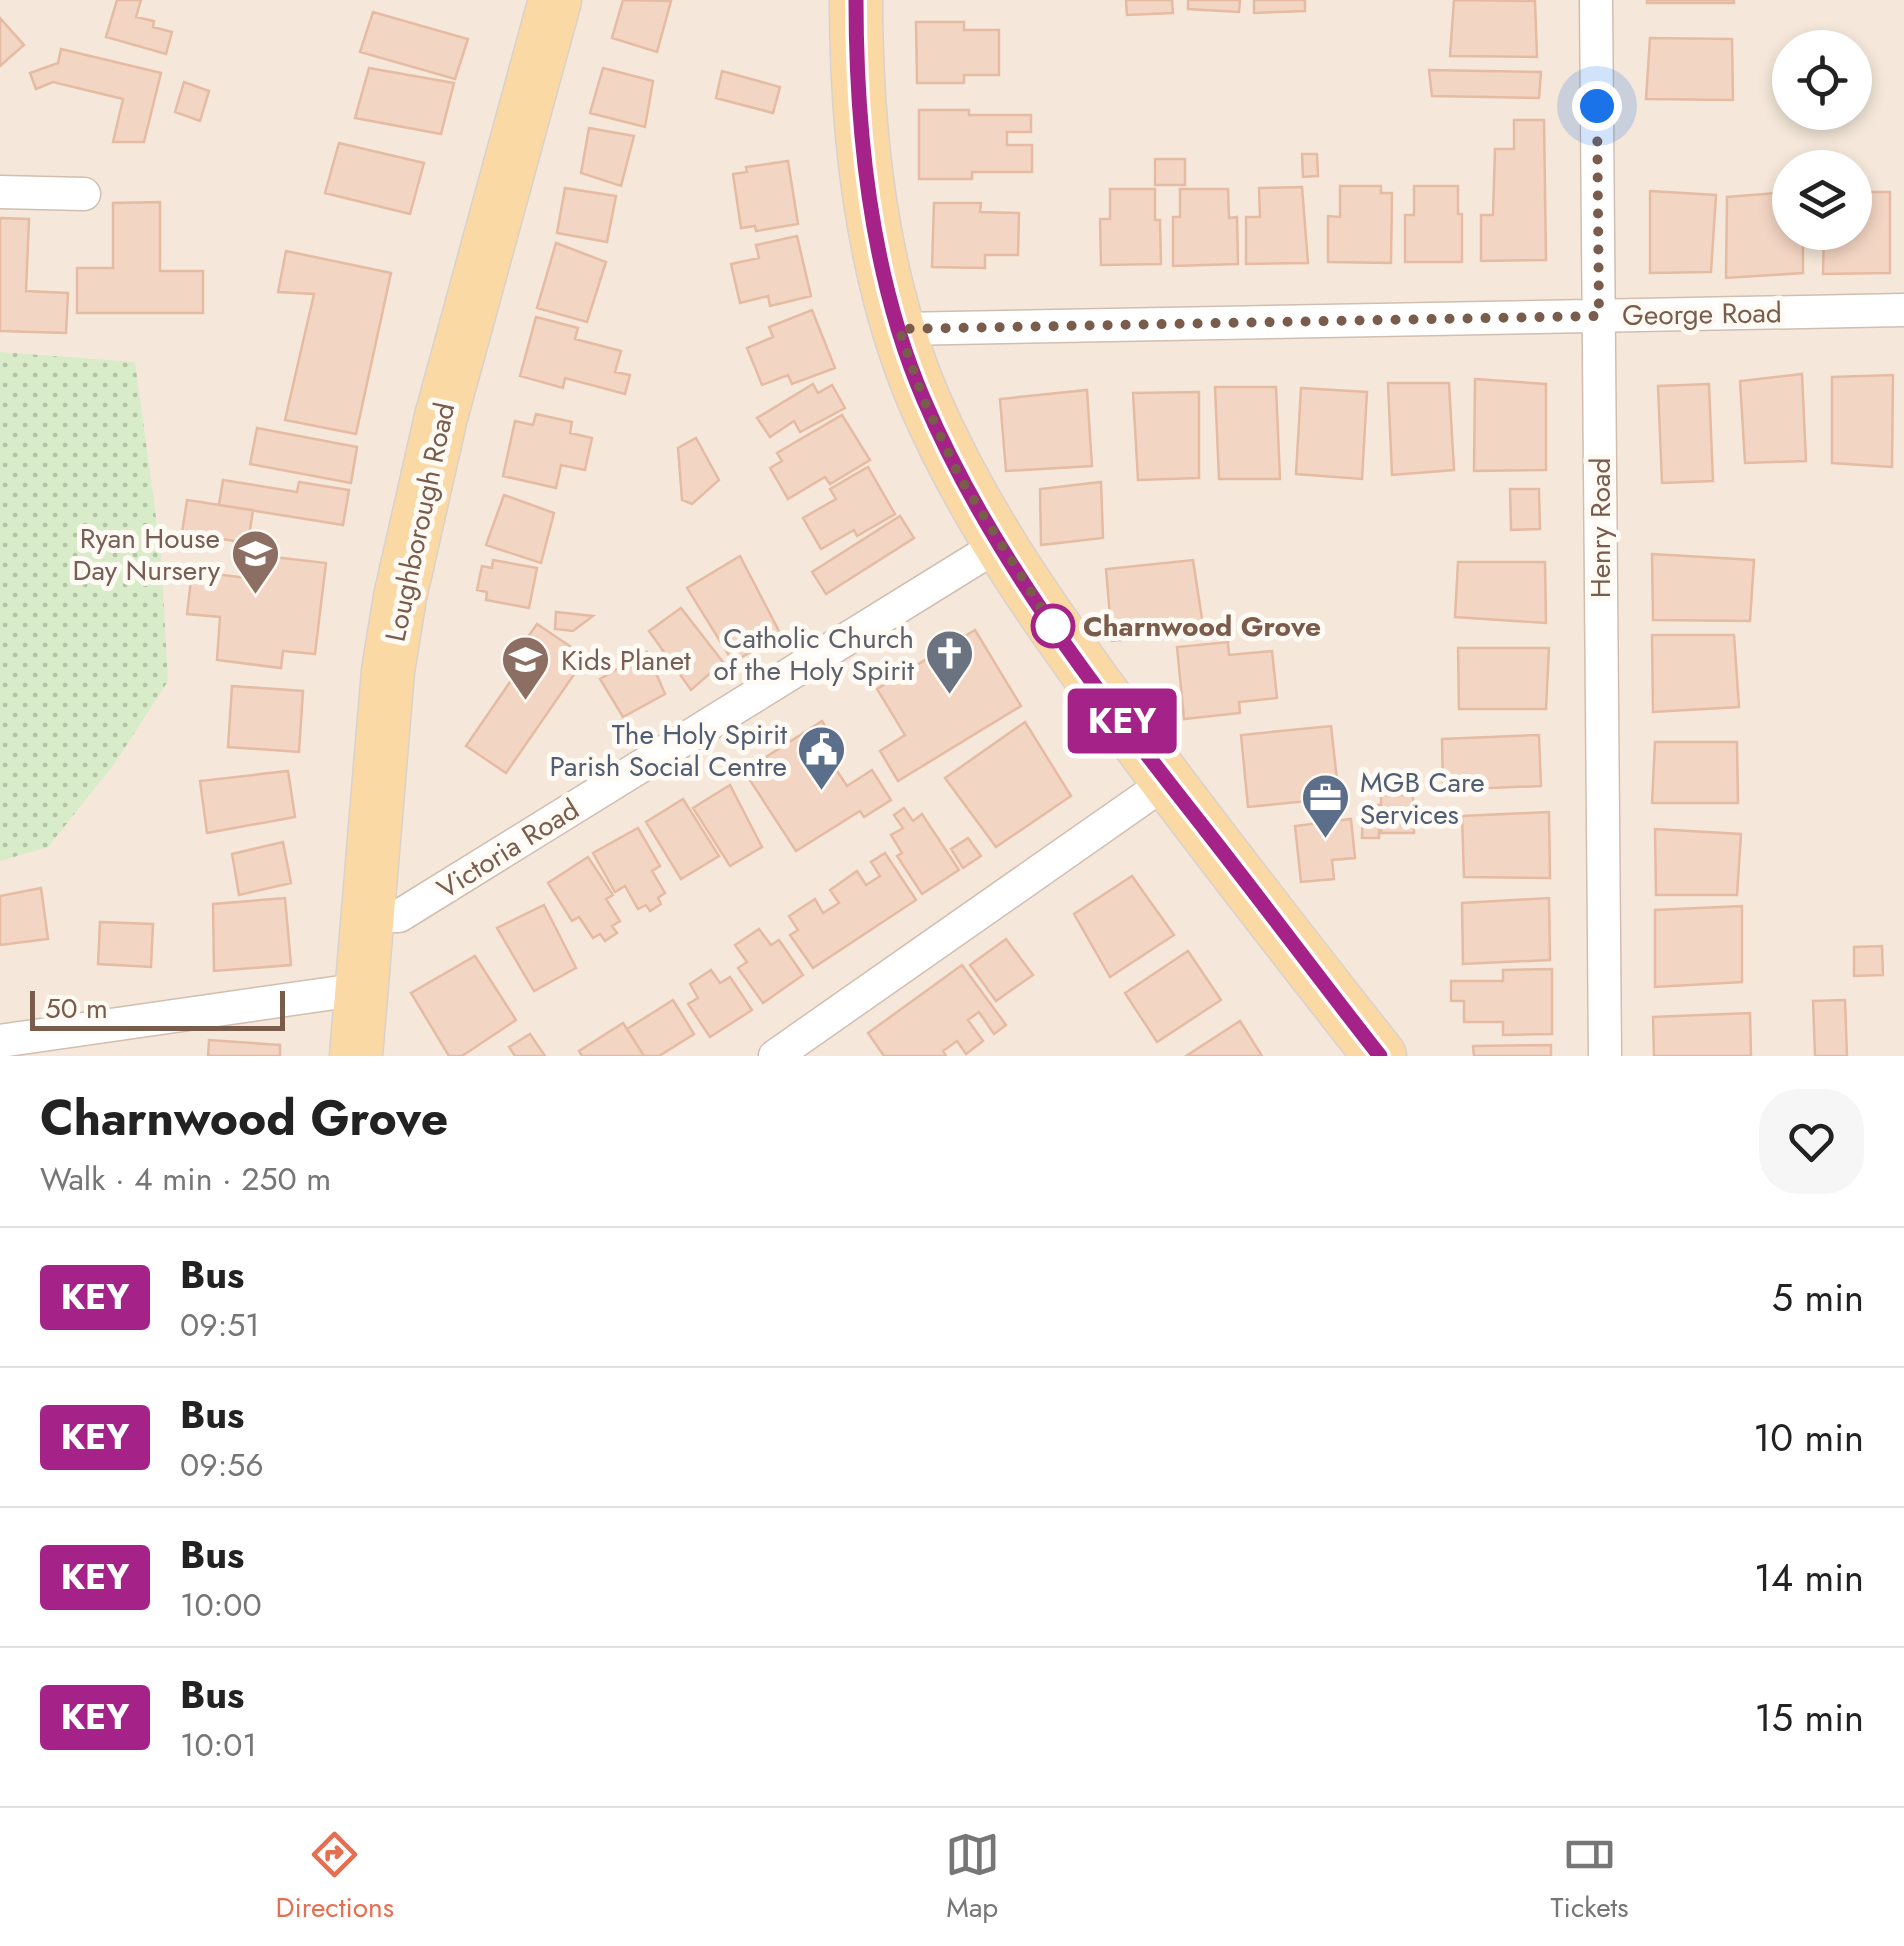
<!DOCTYPE html>
<meta charset="utf-8">
<style>
:root{--surface:#fff;--page:#f6f6f6;--text:#222;--muted:#767676;--line:#e0e0e0;--accent:#e76f51}
body{margin:0;font-family:Jost,sans-serif;background:var(--page);color:var(--text);height:100vh;display:flex;flex-direction:column;font-size:38px;white-space:nowrap}
*{box-sizing:border-box;margin:0}
p{font-size:32px;color:var(--muted)}
.icon{flex:none;width:55px;height:55px;fill:none;stroke:currentColor;stroke-width:2;stroke-linecap:round;stroke-linejoin:round}
.map{position:relative;height:1056px;overflow:hidden}
.details{display:flex;flex-direction:column;background:var(--surface);flex:1}
.details>*{flex:none}
.badge{padding:0 20px;border-radius:8px;font-size:35px;line-height:65px}
.controls{position:absolute;left:1772px;top:30px;display:grid;gap:20px}
.controls a{display:grid;place-items:center;width:100px;height:100px;border-radius:50%;background:var(--surface);box-shadow:0 5px 15px #0003;font-size:50px}
.scale{position:absolute;left:30px;bottom:25px;width:255px;box-sizing:border-box;padding-left:10px;border:5px solid #7a5c4d;border-top:0;font-size:28px;line-height:35px;white-space:nowrap;color:#7a5c4d;-webkit-text-stroke:8px #fffaf3;paint-order:stroke}
.you{position:absolute;width:50px;height:50px;margin:-25px;border:8px solid #fff;border-radius:50%;background:#1a73e8;box-shadow:0 0 0 15px #1a73e833}
.map>.badge{position:absolute;translate:-50% -50%;box-shadow:0 0 0 5px #fff}
.round{display:grid;place-items:center;flex:none;width:105px;height:105px;border-radius:40px;background:var(--page)}
.summary{display:flex;align-items:center;justify-content:space-between;height:170px;padding:0 40px}
h1{font-size:48px;font-weight:700;line-height:75px}
ul{padding:0;list-style:none}
li{display:flex;align-items:center;gap:30px;height:140px;padding:0 40px;border-top:2px solid var(--line)}
li div{flex:1}
li b{display:block;font-size:38px}
li em{font-style:normal}
li .badge{min-width:110px;font-weight:700;text-align:center}
.tabs{display:flex;justify-content:space-around;align-items:center;height:140px;border-top:2px solid var(--line);background:var(--surface);font-size:28px;color:var(--muted)}
.tabs a{display:grid;justify-items:center;gap:5px}
.tabs .selected{color:var(--accent)}
.map>svg:first-child{display:block}
.residential{fill:#f5e8da;fill-rule:evenodd}
.park{fill:url(#park-dots)}
.building{fill:#f3d5c3;stroke:#e6bba3;stroke-width:2.5}
.lines{fill:none;stroke-linecap:round;stroke-linejoin:round}
.street-casing{stroke:#d1beb0;stroke-width:35}
.primary-casing{stroke:#dad1cd;stroke-width:55}
.street{stroke:#fff;stroke-width:32}
.primary{stroke:#fbd9a5;stroke-width:52}
.line-casing{stroke:#fff;stroke-width:22}
.line{stroke:#a52289;stroke-width:15}
.walk{stroke:#7a5c4d;stroke-width:10;stroke-dasharray:0 18}
.stop-dot{fill:#fff;stroke:#a52289;stroke-width:5}
.labels{text-anchor:middle;dominant-baseline:central;stroke-width:10;stroke-linejoin:round;paint-order:stroke}
.street-label{font-size:28px;fill:#7a5c4d;stroke:#fffaf3}
.education-label{font-size:28px;fill:#785e54;stroke:#fffaf3;text-anchor:end}
.stop-label{font-size:28px;font-weight:bold;fill:#7a5c4d;stroke:#fffaf3;text-anchor:start}
.worship-label{font-size:28px;fill:#5b616d;stroke:#fffaf3;text-anchor:end}
.service-label{font-size:28px;fill:#4e5e75;stroke:#fffaf3;text-anchor:end}
</style>
<div class="map">
<svg width="1904" height="1056" viewBox="0 0 1904 1056">
<defs>
<pattern id="park-dots" width="8" height="8" patternUnits="userSpaceOnUse" patternTransform="scale(2.5)"><rect width="8" height="8" fill="#d8ecc9"/><path d="M2 2h.1M6 6h.1" fill="none" stroke="#b4c2a5" stroke-width="1.8" stroke-linecap="round"/></pattern>
</defs>
<rect width="100%" height="100%" fill="#fdf6ec"/>
<path class="residential" d="M0,0H1904V1056H0ZM1790,48H1855V112H1790ZM1790,168H1855V232H1790Z"/>
<path class="park" d="M0,352L135,362L161,554L168,681L115,763L48,847L0,861Z"/>
<path class="building" d="M117,0H141L136,17L154,21L153,27L172,32L166,54L106,37Z
M623,0L671,1L657,52L612,38Z
M1126,0H1172L1173,13L1127,15Z
M1188,0H1240L1239,12L1188,9Z
M1254,0H1305V11L1254,13Z
M1454,0L1535,1L1537,57L1450,56Z
M1647,0H1734V3H1647Z
M373,12L468,39L455,79L360,52Z
M0,18L24,45L0,66Z
M916,22H964V30H999V75H964V83H917Z
M1650,38L1732,39L1733,100L1646,99Z
M61,49L161,73L144,142H113L123,99L53,82L36,89L30,73L58,63Z
M369,68L454,83L441,134L355,118Z
M603,68L653,81L645,127L590,113Z
M1429,70L1541,72L1539,98L1432,96Z
M722,71L780,87L773,113L716,98Z
M184,82L209,91L200,121L175,112Z
M919,110H969V115H1031V132H1007V145H1032V172H972V179H919Z
M1514,120H1544L1546,260L1481,261V215H1493L1495,149H1514Z
M589,128L634,136L621,186L581,173Z
M339,143L424,163L410,214L325,193Z
M1302,154H1317L1318,176L1303,177Z
M1155,159H1185V185H1155Z
M788,161L798,224L756,231L755,226L741,228L733,174L747,172L746,167Z
M1340,186H1381V193H1392L1391,263L1328,262V216L1340,217Z
M1414,186H1458V214H1462V262H1405V215H1414Z
M1302,187L1308,263L1246,264V217H1260L1259,188Z
M565,188L616,196L607,242L557,233Z
M1110,189H1155V220H1160L1161,264L1101,265L1100,219H1110Z
M1180,189H1228L1229,218L1237,217L1238,264L1173,266V217H1180Z
M1650,191L1716,195L1711,272L1650,273Z
M1790,192V232H1803V273L1726,278L1727,197Z
M1855,192H1890V273L1823,274L1824,232H1855Z
M160,202V271H203V313H77V268H113V203Z
M934,203H981L980,212L1019,213L1018,255H985V268L932,267Z
M0,218L29,219L26,291L68,293L66,333L0,331Z
M797,236L811,296L770,306L768,296L740,303L731,264L759,258L756,245Z
M556,243L606,262L587,322L537,308Z
M286,251L391,273L356,434L285,420L314,294L278,292Z
M812,310L835,368L792,384L788,375L762,385L747,348L773,337L769,327Z
M536,317L578,328L575,339L621,351L615,372L630,375L625,394L565,378L563,388L520,376Z
M1802,374L1806,461L1745,463L1740,381Z
M1893,375L1892,467L1832,463V377Z
M1475,379L1546,384V470L1474,471Z
M1388,383H1449L1454,470L1392,475Z
M813,384L818,393L832,385L845,408L800,432L794,421L770,437L757,418Z
M1709,384L1713,481L1662,483L1658,386Z
M1215,387H1276L1280,479H1219Z
M1301,388L1367,392L1362,479L1296,474Z
M1087,390L1092,466L1006,471L1000,399Z
M1199,392V478L1138,480L1133,393Z
M536,414L572,422L570,433L592,438L585,470L561,465L556,488L503,476L515,421L533,425Z
M842,415L870,460L830,484L825,477L788,499L770,468L782,461L777,453Z
M257,428L357,447L351,483L250,464Z
M696,438L719,480L692,504L682,500L678,448Z
M868,467L895,514L857,536L854,530L821,549L803,518L836,499L830,489Z
M223,480L297,492L299,482L349,490L343,525L219,505Z
M1101,482L1103,538L1041,545L1040,489Z
M1510,489H1539L1540,529L1511,530Z
M504,495L554,513L541,563L486,545Z
M187,500L253,510L248,543L182,533Z
M900,516L914,538L826,594L812,572Z
M1652,554L1754,560L1750,621L1653,620Z
M265,556L326,563L315,654L283,651L281,668L217,660L220,617L187,614L192,571L262,580Z
M740,556L781,635L733,662L687,588Z
M493,560L537,568L529,608L486,600L487,592L477,590L482,566L492,568Z
M1193,560L1204,632L1112,641L1106,569Z
M1458,562H1545L1546,623L1455,617Z
M681,608L723,662L691,690L649,631Z
M556,612L593,616L573,631L555,629Z
M537,624L586,657L506,773L466,746L530,653L521,647Z
M975,630L1021,706L898,781L880,751L905,735L877,689Z
M1652,635H1734L1739,707L1653,712Z
M1228,642L1229,655L1272,651L1277,698L1239,702L1240,713L1184,719L1177,647Z
M1458,648H1549L1546,709H1459Z
M647,652L665,694L623,717L600,679Z
M232,686L303,691L299,752L228,747Z
M822,721L834,741L822,748L847,786L872,770L891,800L864,817L860,811L796,851L744,771Z
M1025,722L1071,796L996,847L945,778Z
M1331,726L1339,798L1248,807L1241,735Z
M1539,735L1541,786L1443,790L1442,739Z
M1655,742H1737L1738,803H1652Z
M288,771L295,817L207,833L200,781Z
M730,785L762,847L730,866L693,808Z
M1381,795H1413L1414,833H1381Z
M683,799L719,856L681,879L646,822Z
M1363,805H1379V838H1362Z
M904,808L913,821L922,814L959,870L922,894L897,856L902,853L891,835L903,828L894,815Z
M1549,812L1550,878L1464,877L1462,816Z
M1351,819L1355,858L1332,860L1334,879L1301,882L1295,826Z
M638,828L660,866L652,871L665,893L658,898L661,904L650,911L646,905L638,909L625,886L615,892L593,853Z
M1655,829L1741,834L1737,895H1656Z
M968,838L981,856L963,868L951,849Z
M283,842L291,883L239,895L232,854Z
M885,853L916,900L813,968L790,935L798,930L789,916L815,899L823,913L839,903L830,890L857,871L866,885L880,876L871,862Z
M588,857L613,895L606,899L620,921L612,926L617,933L605,941L600,934L593,938L579,917L572,921L548,883Z
M1132,876L1174,935L1110,977L1074,914Z
M41,888L48,939L0,945V896Z
M285,898L291,965L214,971L213,904Z
M1549,898L1550,960L1463,964L1462,903Z
M544,905L576,968L534,991L497,928Z
M1742,906V982L1655,987V910Z
M100,922L153,924L151,967L98,964Z
M759,929L771,945L779,940L803,975L763,1003L738,968L747,962L735,945Z
M1006,939L1033,975L996,1001L970,965Z
M1882,946L1883,975L1854,976V947Z
M1188,951L1221,1000L1157,1042L1125,993Z
M475,956L516,1020L462,1056H449L411,993Z
M962,965L1006,1025L994,1034L979,1012L968,1020L983,1041L966,1054L957,1041L943,1051L946,1056H884L868,1033Z
M1552,969V1034L1503,1035V1022H1464V1001H1451V981H1503V970Z
M711,970L720,983L730,977L752,1010L710,1037L688,1004L698,998L690,984Z
M673,1000L694,1034L659,1056H644L627,1029Z
M1845,1000L1847,1056H1815L1813,1001Z
M1750,1013L1751,1056H1654L1653,1017Z
M1240,1021L1262,1056H1186Z
M623,1023L644,1056H582L579,1051Z
M530,1034L545,1056H515L509,1047Z
M209,1040L280,1045V1056H208Z
M1551,1045V1056H1474L1473,1046Z"/>
<g class="lines">
<defs>
<path id="street" d="M1596,0L1605,1056
M0,192L84,194
M899,329L1904,310
M368,915L399,916L1000,544
M0,1041L362,989
M775,1056L1168,781"/>
<path id="primary" d="M856,0C856,132 872,277 924,400C977,523 1056,632 1136,739C1215,846 1298,952 1380,1056
M356,1056L388,671L400,597L441,417L555,0"/>
</defs>
<use href="#street" class="street-casing"/>
<use href="#primary" class="primary-casing"/>
<use href="#street" class="street"/>
<use href="#primary" class="primary"/>
</g>
<g class="lines">
<defs>
<path id="line" d="M856,0C856,132 871,277 924,400C991,557 1100,695 1205,829C1264,904 1321,981 1380,1056"/>
</defs>
<use href="#line" class="line-casing"/>
<use href="#line" class="line"/>
<path class="walk" d="M1053,626L1056,632L959,476L923,398L899,329L1599,316L1597,106"/>
</g>
<defs>
<symbol id="school-pin" viewBox="-11 -11 22 30"><path d="M0 17L-7.5 6A9.5 9.5 0 1 1 7.5 6Z" fill="#8d6e63" stroke="#fffaf3"/><path d="M0-5L7-2L0 1L-7-2ZM-4 1L0 2.5L4 1V4Q0 6-4 4Z" fill="#fff"/></symbol>
<symbol id="church-pin" viewBox="-11 -11 22 30"><path d="M0 17L-7.5 6A9.5 9.5 0 1 1 7.5 6Z" fill="#6b7280" stroke="#fffaf3"/><path d="M-1.2-6h2.4v3.5h3.3v2.4h-3.3V6h-2.4V-.1h-3.3v-2.4h3.3Z" fill="#fff"/></symbol>
<symbol id="civic-pin" viewBox="-11 -11 22 30"><path d="M0 17L-7.5 6A9.5 9.5 0 1 1 7.5 6Z" fill="#5c6f8a" stroke="#fffaf3"/><path d="M-.6-6.5H3V-4.5H.6V-3L4-1V1h2V6H-6V1h2V-1L-.6-3ZM-1.2 2.5V6h2.4V2.5Z" fill="#fff"/></symbol>
<symbol id="office-pin" viewBox="-11 -11 22 30"><path d="M0 17L-7.5 6A9.5 9.5 0 1 1 7.5 6Z" fill="#5c6f8a" stroke="#fffaf3"/><path d="M-6-3h4V-5.5h4V-3h4V5H-6ZM-1-4.5V-3h2v-1.5ZM-6 0V1H6V0Z" fill="#fff"/></symbol>
</defs>
<g fill-rule="evenodd">
<use href="#school-pin" x="228" y="526" width="55" height="75"/>
<use href="#church-pin" x="922" y="626" width="55" height="75"/>
<use href="#school-pin" x="498" y="632" width="55" height="75"/>
<use href="#civic-pin" x="794" y="722" width="55" height="75"/>
<use href="#office-pin" x="1298" y="770" width="55" height="75"/>
</g>
<circle class="stop-dot" cx="1053" cy="626" r="20"/>
<g class="labels">
<g class="street-label">
<text transform="translate(1702 314) rotate(-1)">George Road</text>
<text transform="translate(420 522) rotate(-78)">Loughborough Road</text>
<text transform="translate(1600 528) rotate(-90)">Henry Road</text>
<text transform="translate(508 849) rotate(-32)">Victoria Road</text>
</g>
<g class="education-label">
<text x="220" y="538">Ryan House<tspan x="220" dy="32">Day Nursery</tspan></text>
<text x="561" y="660" text-anchor="start">Kids Planet</text>
</g>
<g class="stop-label">
<text x="1083" y="626">Charnwood Grove</text>
</g>
<g class="worship-label">
<text x="914" y="638">Catholic Church<tspan x="914" dy="32">of the Holy Spirit</tspan></text>
</g>
<g class="service-label">
<text x="787" y="734">The Holy Spirit<tspan x="787" dy="32">Parish Social Centre</tspan></text>
<text x="1360" y="782" text-anchor="start">MGB Care<tspan x="1360" dy="32">Services</tspan></text>
</g>
</g>
</svg>
<div class="controls">
<a><svg class="icon" aria-label="locate" viewBox="0 0 24 24"><circle cx="12" cy="12" r="6"/><path d="M12 2v4M12 18v4M2 12h4M18 12h4"/></svg></a>
<a><svg class="icon" aria-label="layers" viewBox="0 0 24 24"><path d="M12 4l9 5-9 5-9-5zM3 14l9 5 9-5"/></svg></a>
</div>
<div class="scale">50 m</div>
<div class="you" style="left:1597px;top:106px"></div>
<b class="badge" style="left:1122px;top:721px;background:#a52289;color:#fff">KEY</b>
</div>
<section class="details">
<div class="summary"><div><h1>Charnwood Grove</h1><p>Walk · 4 min · 250 m</p></div><a class="round"><svg class="icon" aria-label="heart" viewBox="0 0 24 24"><path d="M12 20l-8-8c-3-5 5-10 8-4 3-6 11-1 8 4z"/></svg></a></div>
<ul>
<li><span class="badge" style="background:#a52289;color:#fff">KEY</span><div><b>Bus</b><p>09:51</p></div><em>5 min</em></li>
<li><span class="badge" style="background:#a52289;color:#fff">KEY</span><div><b>Bus</b><p>09:56</p></div><em>10 min</em></li>
<li><span class="badge" style="background:#a52289;color:#fff">KEY</span><div><b>Bus</b><p>10:00</p></div><em>14 min</em></li>
<li><span class="badge" style="background:#a52289;color:#fff">KEY</span><div><b>Bus</b><p>10:01</p></div><em>15 min</em></li>
</ul>
</section>
<nav class="tabs">
<a class="selected"><svg class="icon" aria-label="directions" viewBox="0 0 24 24"><path d="M12 3l9 9-9 9-9-9zM9 14v-3h6M13 9l2 2-2 2"/></svg>Directions</a>
<a><svg class="icon" aria-label="map" viewBox="0 0 24 24"><path d="M3 6l6-2 6 2 6-2v14l-6 2-6-2-6 2zM9 4v14M15 6v14"/></svg>Map</a>
<a><svg class="icon" aria-label="tickets" viewBox="0 0 24 24"><path d="M3 7h18v10H3zM15 7v10"/></svg>Tickets</a>
</nav>
